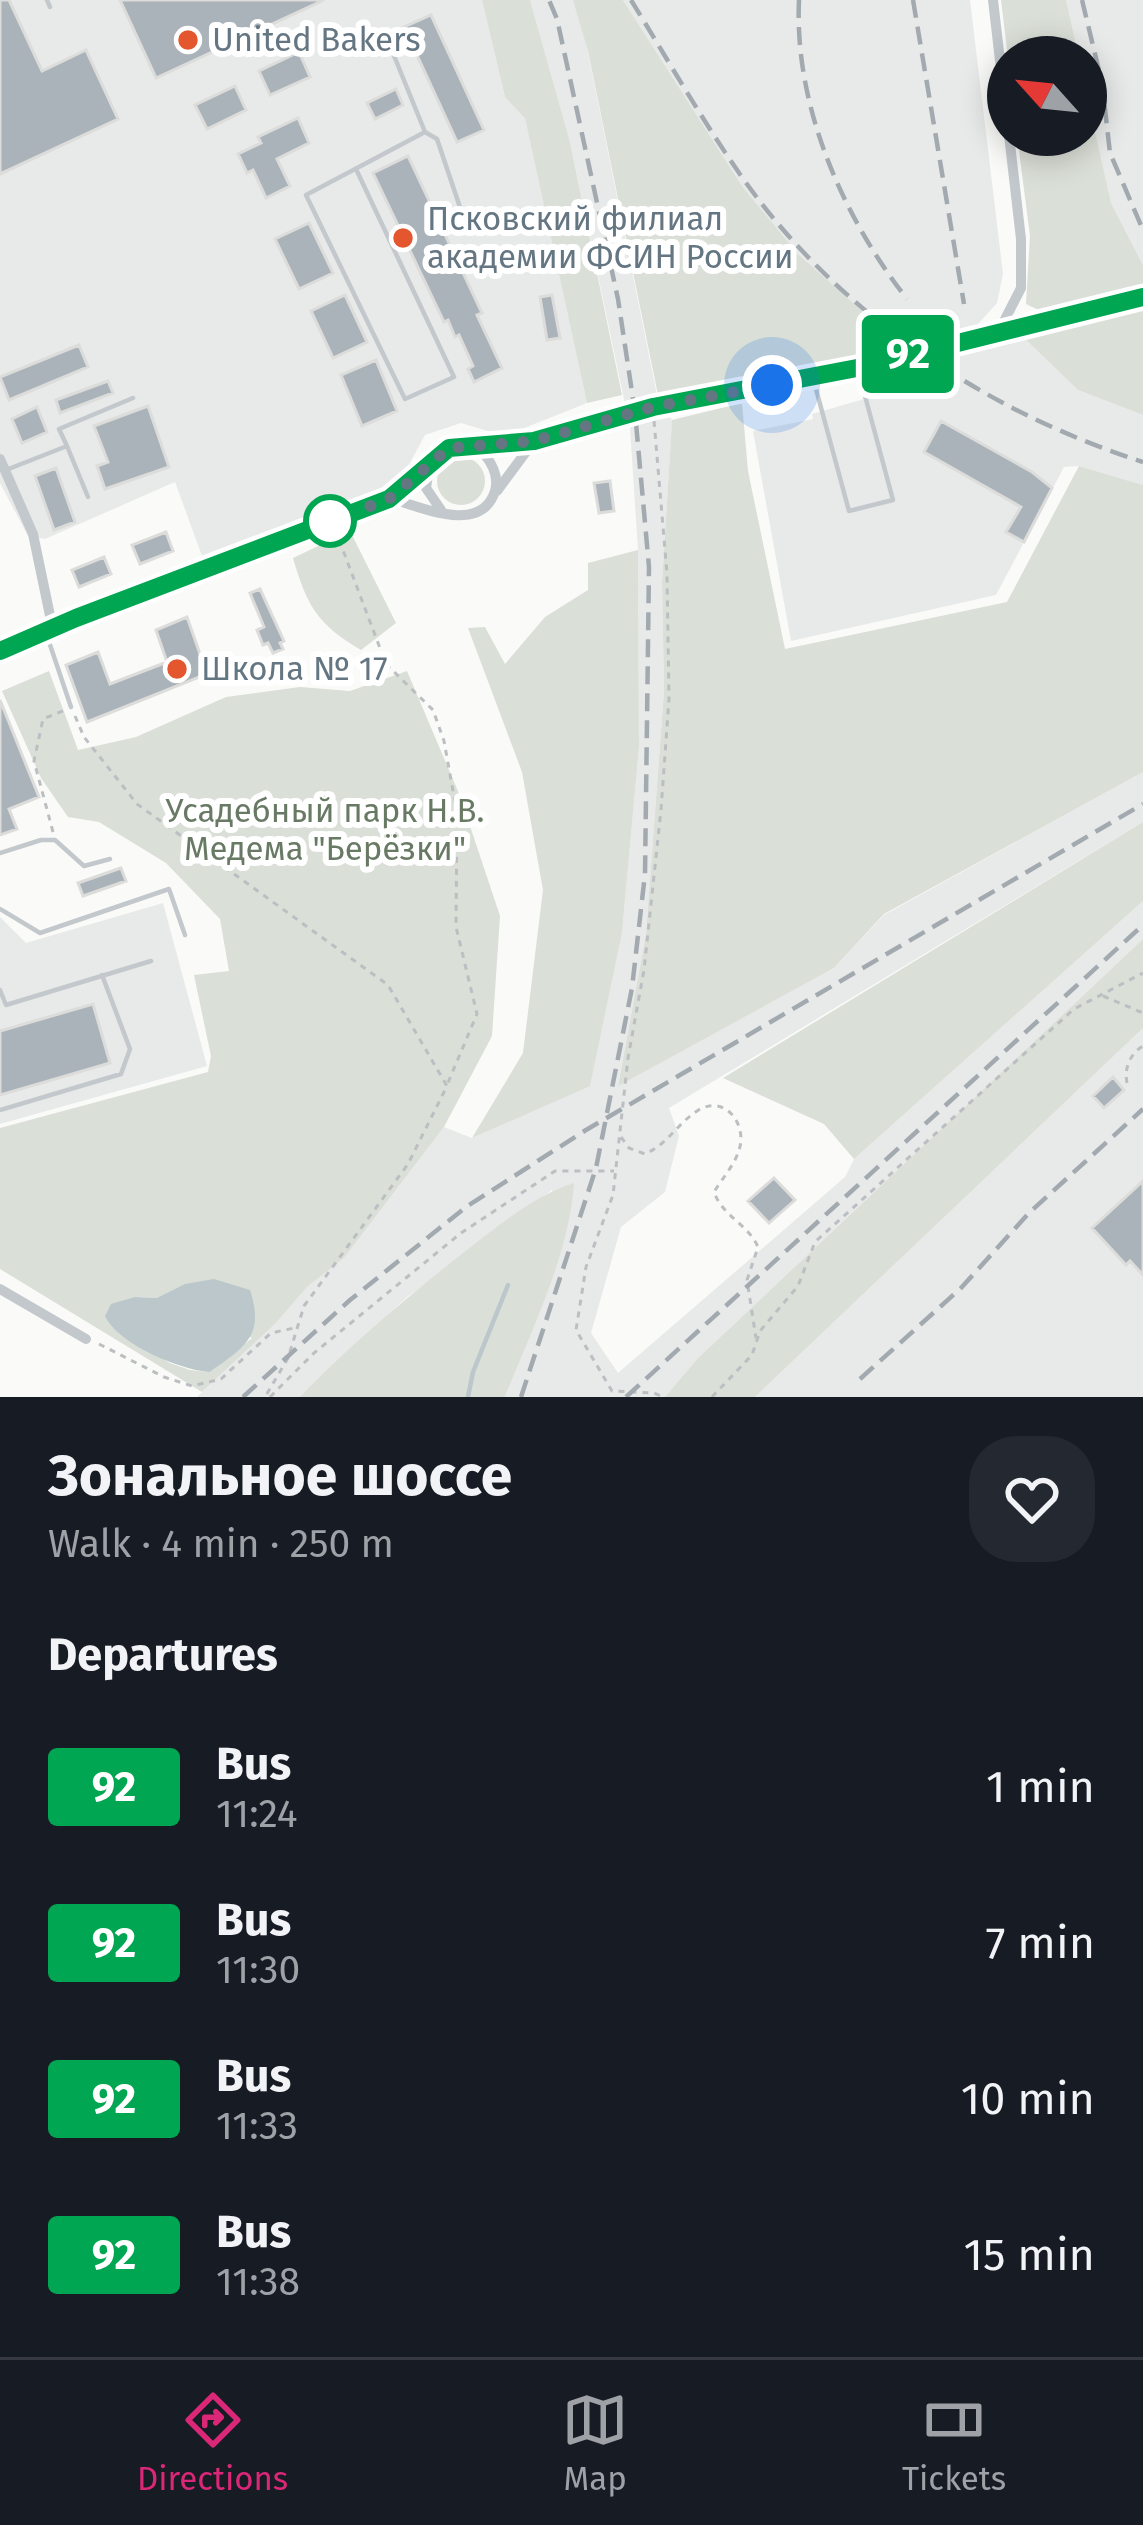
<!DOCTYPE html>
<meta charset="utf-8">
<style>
:root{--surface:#171b24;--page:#242831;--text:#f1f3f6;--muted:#9ea1a6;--line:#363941;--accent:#db2777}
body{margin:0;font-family:"Fira Sans",sans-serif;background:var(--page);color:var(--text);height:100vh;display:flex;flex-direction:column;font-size:45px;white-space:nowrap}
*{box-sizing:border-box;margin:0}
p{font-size:39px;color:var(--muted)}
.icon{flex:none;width:66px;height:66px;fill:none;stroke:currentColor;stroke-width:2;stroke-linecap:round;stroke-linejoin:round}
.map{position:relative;height:1397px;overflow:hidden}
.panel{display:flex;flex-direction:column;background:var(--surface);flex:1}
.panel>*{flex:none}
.badge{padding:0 24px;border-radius:9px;font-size:42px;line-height:78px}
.needle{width:78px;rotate:297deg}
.fabs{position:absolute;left:987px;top:36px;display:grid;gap:24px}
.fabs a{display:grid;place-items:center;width:120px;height:120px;border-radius:50%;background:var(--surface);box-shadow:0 6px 30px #0003;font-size:60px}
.you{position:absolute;width:60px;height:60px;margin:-30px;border:9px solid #fff;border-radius:50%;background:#1a73e8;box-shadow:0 0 0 18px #1a73e833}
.map>.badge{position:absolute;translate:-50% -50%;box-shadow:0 0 0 6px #fff}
h2{padding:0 48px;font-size:45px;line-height:108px}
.round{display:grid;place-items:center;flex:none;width:126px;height:126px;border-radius:48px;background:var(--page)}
.summary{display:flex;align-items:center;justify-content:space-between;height:204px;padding:0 48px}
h1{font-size:57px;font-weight:700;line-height:90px}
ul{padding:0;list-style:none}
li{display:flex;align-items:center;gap:36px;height:156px;padding:0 48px}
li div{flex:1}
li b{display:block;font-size:45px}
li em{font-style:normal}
li .badge{min-width:132px;font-weight:700;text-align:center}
.tabs{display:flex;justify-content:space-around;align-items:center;height:168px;border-top:3px solid var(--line);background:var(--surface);font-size:33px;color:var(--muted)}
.tabs a{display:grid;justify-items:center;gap:6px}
.tabs .on{color:var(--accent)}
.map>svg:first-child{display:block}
.built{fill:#e8e9e9}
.green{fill:#dadfd7;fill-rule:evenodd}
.water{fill:#bbc7cb}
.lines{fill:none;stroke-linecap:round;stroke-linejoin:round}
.stream{stroke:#bbc7cb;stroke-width:4.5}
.building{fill:#aab3b9;stroke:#dcdcda;stroke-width:3}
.path{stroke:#bbbfc2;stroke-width:3;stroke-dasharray:6 6;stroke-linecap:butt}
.service{stroke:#c3c8cc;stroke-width:4.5}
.minor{stroke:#c3c8cc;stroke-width:10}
.rail{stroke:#a2aab0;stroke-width:4.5;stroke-dasharray:18 9;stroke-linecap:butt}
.line-casing{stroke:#fff;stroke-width:27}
.line{stroke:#00a651;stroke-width:18}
.walk{stroke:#657683;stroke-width:12;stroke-dasharray:0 21.6}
.poi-dot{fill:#e4572e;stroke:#fff;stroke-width:4.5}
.stop-dot{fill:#fff;stroke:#00a651;stroke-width:6}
.labels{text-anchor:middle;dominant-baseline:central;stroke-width:12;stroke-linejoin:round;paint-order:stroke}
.poi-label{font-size:33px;fill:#657683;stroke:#fff;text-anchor:start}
.park-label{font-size:33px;fill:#687a64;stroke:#fff}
</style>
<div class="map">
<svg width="1143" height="1397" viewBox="0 0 1143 1397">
<rect width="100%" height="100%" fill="#fafaf8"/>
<path class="built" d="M0,0H482L505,97L525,117L587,403L504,436L461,423L425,435L404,474L375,492L202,556L175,482L45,539L28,536L0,483Z
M530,0H573L581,18L658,400L672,420L662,583L664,691L646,934L618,1085L834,968L884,915L1143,772V822L669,1108L679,1136L665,1192L621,1227L591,1333L618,1373L845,1177L854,1159L1143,901V939L697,1359L665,1397H505L556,1261L552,1190L406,1298L300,1397H197L276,1323L307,1287L344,1258L444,1127L472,1138L590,1085L622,933L639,747L638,550L630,428L570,142Z
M623,0H970L1003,274L997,303L978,324L902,346L798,254L742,186Z
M1066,0H1143V265L1111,203L1086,90V57H1079Z
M1021,335L1078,390L1143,415V485L1079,466L1064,467L996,595L791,641L753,431L813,419L812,414L906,387L898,362Z
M163,903L207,1066L0,1124V917L26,943Z
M1143,1028V1397H755Z"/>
<path class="green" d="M482,0H530L570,142L622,395L587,403L525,118L505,97Z
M573,0H623L742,186L798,254L902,346L659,400L588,51Z
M1001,0H1066L1079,57L1008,58Z
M1086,90L1111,203L1143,265V287L1043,312L1026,304L1030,236L1017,135H1086Z
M1143,305V415L1078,390L1021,335Z
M742,403L748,471L785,649L1007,602L1079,466L1143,485V772L884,914L834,968L618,1086L646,934L664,691L662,583L672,420Z
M437 481a24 24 0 1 1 48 0a24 24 0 1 1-48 0Z
M350,531L396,623L361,650C317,624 307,606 293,558Z
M638,550L639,747L622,933L590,1086L472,1138L523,1053L543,890L522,772L468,628L485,627L505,664L545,617L588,590V563Z
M49,671L78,750L136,737L226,697L300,687L350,691L407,671L460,796L500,916L492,1036L444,1127L344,1258L307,1287L276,1323L202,1392L0,1269V1128L208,1072L211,1056L194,975L229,971L220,919L166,863L99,822L68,817L41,778L2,691ZM135,1297L157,1298L252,1338L210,1372L190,1370L170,1363L125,1338Z
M1143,822V901L854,1159L824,1124L723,1078Z
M1143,939V1028L755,1397H665L697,1359Z
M574,1183C569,1256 531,1330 505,1397H300C350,1345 406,1298 463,1253C497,1227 533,1196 574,1183Z"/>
<path class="water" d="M214,1279L250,1290C265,1337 245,1346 210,1372C180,1370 118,1344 105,1316L111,1304L135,1297L157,1298L185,1284Z"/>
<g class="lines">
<path class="stream" d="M468,1397L473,1372L508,1285"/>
</g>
<path class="building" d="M0,0H9L42,71L86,50L118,119L0,174Z
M120,0H324L156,78Z
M431,15L484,130L457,142L404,27Z
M299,52L310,77L270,95L259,71Z
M235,86L246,110L207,129L195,105Z
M396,89L403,105L375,119L367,103Z
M298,118L309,143L277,159L290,186L266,198L253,170L247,173L238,154L261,143L258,137Z
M408,156L482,313L477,315L502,368L474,382L468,369L473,366L459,335L455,337L448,320L444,322L373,173Z
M309,223L333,273L299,289L275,239Z
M345,295L367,342L333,358L311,311Z
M552,295L560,338L547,340L540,297Z
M79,345L88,367L9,400L0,377Z
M376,360L397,411L362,426L341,375Z
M108,381L113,393L60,413L56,400Z
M148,406L169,467L105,489L97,466L108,462L94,426Z
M37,407L47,432L22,443L12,419Z
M941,421L1032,472L1052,488L1024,542L1006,532L1021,507L924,452Z
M56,468L75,522L54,530L35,476Z
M610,481L614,511L599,513L594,483Z
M166,532L173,551L140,564L132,545Z
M104,557L111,574L79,587L72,570Z
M260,589L284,641L280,643L283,649L273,653L268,643L263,645L257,630L264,627L250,593Z
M187,617L207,674L87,722L66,665L98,652L110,684L167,662L156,630Z
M0,700L39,797L9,809L17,829L0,835Z
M121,868L126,881L83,896L78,883Z
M93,1004L110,1063L0,1095V1031Z
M1113,1077L1124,1090L1104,1108L1093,1096Z
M774,1178L795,1200L769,1223L748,1201Z
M1143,1181V1275L1130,1261L1126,1265L1092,1228Z"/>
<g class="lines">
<path class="path" d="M654,421L667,574L669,699L661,810L644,970L628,1058L613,1195L586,1267L576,1330L612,1391L654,1393L663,1397
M335,529L386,664L433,710L444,741L457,813L456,927L477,1014L447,1085
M75,716L84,737L137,804L388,985L447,1086L408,1164L304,1306L288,1358L265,1397
M53,832L34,761L43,719L65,710
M1103,996L1143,1013
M1127,1083C1124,1068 1130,1054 1143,1046
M621,1137L629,1148L645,1154C668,1144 677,1124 697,1111C724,1093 748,1124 739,1150C735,1164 722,1179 714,1192C723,1217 748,1224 758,1247L747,1280L756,1338
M99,1344L164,1377L192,1386L221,1379L271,1333L294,1328
M270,1397L314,1353L461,1233L555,1171H614
M712,1397L752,1355L760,1331L798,1286L815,1242L1074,1009L1143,973"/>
<path class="service" d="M47,0L50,7
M425,132L437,139L467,228L506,215
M356,169L454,377L405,399L306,195L425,132L386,36
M813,378L849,511L893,500L858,370
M67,446L59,429L133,398
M6,470L67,446L88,497
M46,633L71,707
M0,853L41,840H55L84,866L110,859
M0,909L40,933L169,889L185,935
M0,990L6,1005L151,961
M0,1110L121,1074L130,1049L102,975"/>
<path class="minor" d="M993,0L1008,130
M998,333L1021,288V239L1009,135
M474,448L534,441L653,407L857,368L1143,297
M0,459L33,534L53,630
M429,468L426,488L441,510
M497,491L534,441
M0,651L76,618L389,498L449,448L462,446L485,455C493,465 499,477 495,491C481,536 419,506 389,498
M0,1289L86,1339"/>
<path class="rail" d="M631,0C668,60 703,122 744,180C840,315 987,412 1143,462
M799,0C794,106 843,217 907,299
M913,0L964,304
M1082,0L1102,83L1110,153L1143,230
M860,1379L961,1288L1029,1213L1143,1109
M243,1397L350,1300L466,1207L586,1130L1143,804
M521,1397L596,1168L632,988L645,874L649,567L635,412L618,299L557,19L549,0
M626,1397L1143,925"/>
</g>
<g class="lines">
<defs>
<path id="line" d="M0,651L76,618L389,499L449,448L534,441L653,407L857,368L1143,297"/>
</defs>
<use href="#line" class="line-casing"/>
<use href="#line" class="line"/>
<path class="walk" d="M330,521L389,499L449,448L534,441L653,407L772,385"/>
</g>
<g class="poi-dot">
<circle cx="188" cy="40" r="12"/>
<circle cx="403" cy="238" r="12"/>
<circle cx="177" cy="669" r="12"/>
</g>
<circle class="stop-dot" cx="330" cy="521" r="24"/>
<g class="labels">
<g class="poi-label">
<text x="212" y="40">United Bakers</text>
<text x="427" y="219">Псковский филиал<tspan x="427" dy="38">академии ФСИН России</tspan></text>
<text x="201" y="669">Школа № 17</text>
</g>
<g class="park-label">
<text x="325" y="811">Усадебный парк Н.В.<tspan x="325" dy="38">Медема "Берёзки"</tspan></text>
</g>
</g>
</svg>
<div class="fabs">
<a><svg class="needle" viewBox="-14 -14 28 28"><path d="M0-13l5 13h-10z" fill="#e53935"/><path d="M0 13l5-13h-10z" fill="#9ea1a6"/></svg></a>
</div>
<div class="you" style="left:772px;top:385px"></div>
<b class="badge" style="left:908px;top:354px;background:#00a651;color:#fff">92</b>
</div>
<section class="panel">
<div class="summary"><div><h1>Зональное шоссе</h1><p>Walk · 4 min · 250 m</p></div><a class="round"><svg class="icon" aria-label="heart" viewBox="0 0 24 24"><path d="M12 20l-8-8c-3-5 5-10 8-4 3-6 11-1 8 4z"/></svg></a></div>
<h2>Departures</h2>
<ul>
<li><span class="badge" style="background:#00a651;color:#fff">92</span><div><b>Bus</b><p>11:24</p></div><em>1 min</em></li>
<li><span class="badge" style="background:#00a651;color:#fff">92</span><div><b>Bus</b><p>11:30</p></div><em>7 min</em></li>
<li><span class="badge" style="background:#00a651;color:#fff">92</span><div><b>Bus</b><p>11:33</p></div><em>10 min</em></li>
<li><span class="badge" style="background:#00a651;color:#fff">92</span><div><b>Bus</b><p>11:38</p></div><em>15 min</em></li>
</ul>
</section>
<nav class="tabs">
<a class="on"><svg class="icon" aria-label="directions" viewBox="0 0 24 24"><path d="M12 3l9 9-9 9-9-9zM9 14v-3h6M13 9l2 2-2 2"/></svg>Directions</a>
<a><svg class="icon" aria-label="map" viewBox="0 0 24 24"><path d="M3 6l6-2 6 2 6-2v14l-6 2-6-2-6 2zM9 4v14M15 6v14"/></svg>Map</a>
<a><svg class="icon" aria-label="tickets" viewBox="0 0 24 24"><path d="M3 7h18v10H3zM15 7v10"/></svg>Tickets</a>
</nav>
